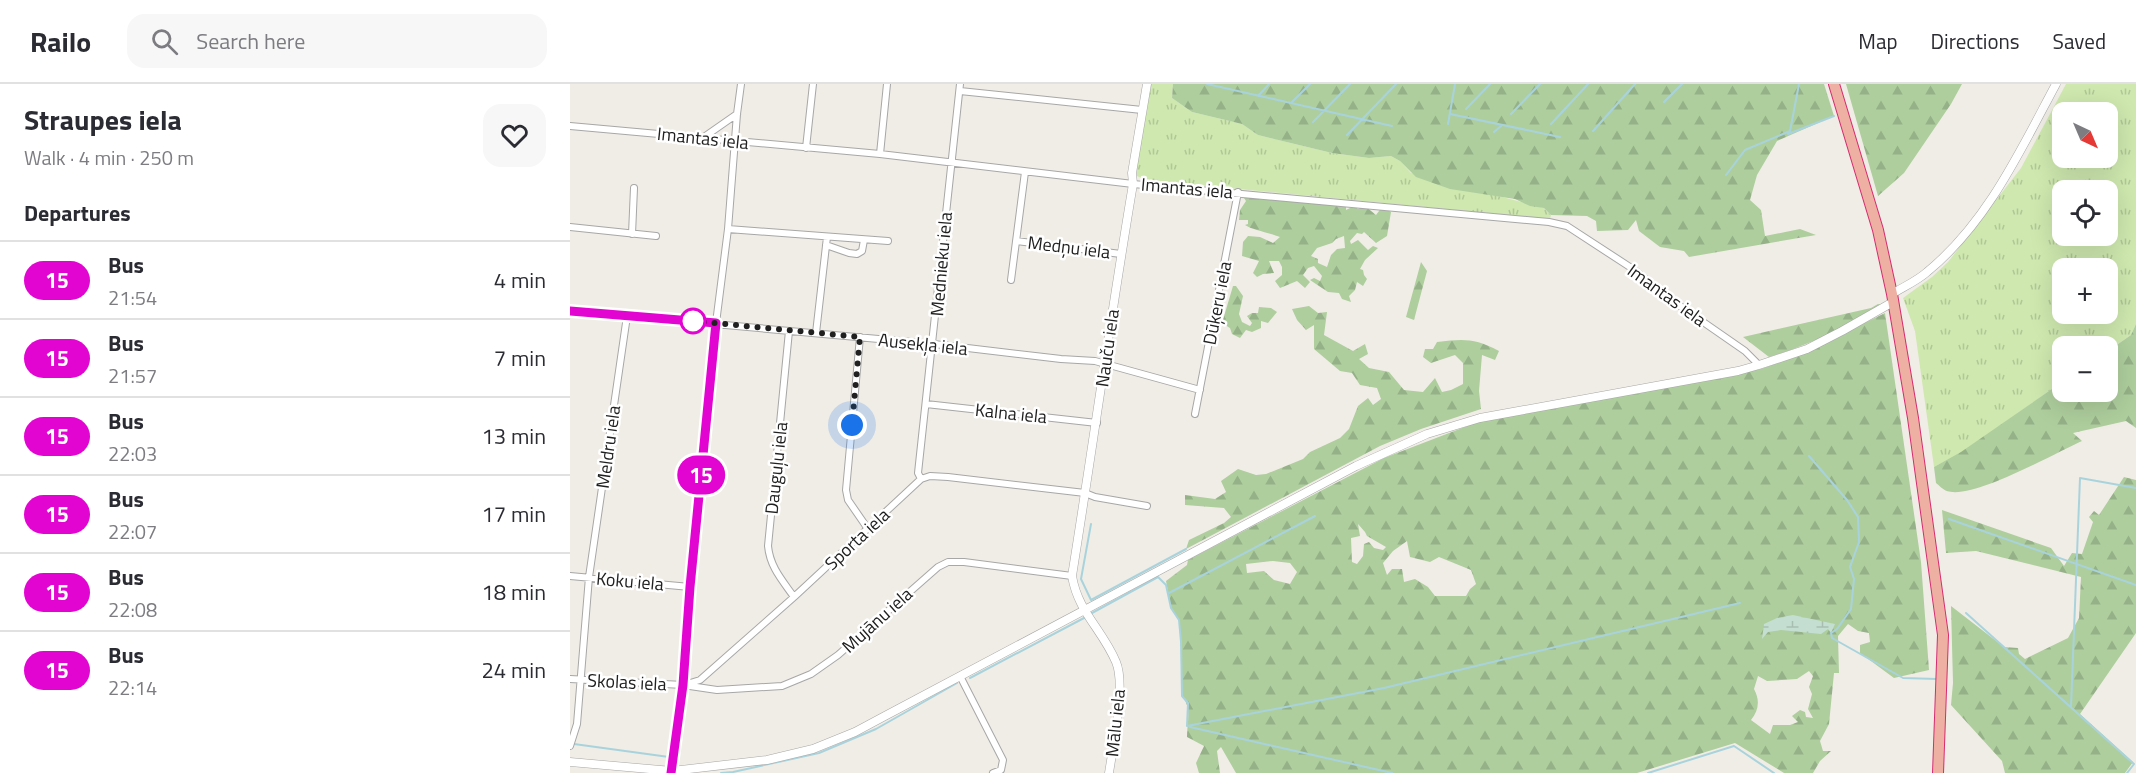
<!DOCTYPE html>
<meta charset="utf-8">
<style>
:root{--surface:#fff;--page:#f7f7f7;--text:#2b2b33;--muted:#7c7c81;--line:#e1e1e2}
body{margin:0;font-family:"Titillium Web",sans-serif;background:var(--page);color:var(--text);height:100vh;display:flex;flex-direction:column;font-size:22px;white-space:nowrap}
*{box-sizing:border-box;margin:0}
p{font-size:20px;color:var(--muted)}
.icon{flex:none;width:33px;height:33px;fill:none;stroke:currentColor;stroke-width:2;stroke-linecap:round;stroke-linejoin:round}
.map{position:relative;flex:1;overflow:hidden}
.details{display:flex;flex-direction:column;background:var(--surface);width:570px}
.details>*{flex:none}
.badge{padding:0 12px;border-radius:20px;font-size:21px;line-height:39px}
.needle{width:39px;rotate:136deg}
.fabs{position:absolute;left:1482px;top:18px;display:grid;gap:12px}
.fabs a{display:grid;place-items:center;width:66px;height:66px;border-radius:12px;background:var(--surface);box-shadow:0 6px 24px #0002;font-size:30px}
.you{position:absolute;width:30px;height:30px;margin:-15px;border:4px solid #fff;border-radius:50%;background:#1a73e8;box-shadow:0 0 0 9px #1a73e833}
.map>.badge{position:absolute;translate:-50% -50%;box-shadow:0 0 0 3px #fff}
h2{padding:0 24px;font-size:22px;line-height:54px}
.round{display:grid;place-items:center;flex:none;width:63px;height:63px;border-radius:18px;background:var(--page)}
.headline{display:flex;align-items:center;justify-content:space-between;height:102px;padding:0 24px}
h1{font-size:28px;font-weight:700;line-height:45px}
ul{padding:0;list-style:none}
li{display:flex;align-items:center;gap:18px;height:78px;padding:0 24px;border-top:2px solid var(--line)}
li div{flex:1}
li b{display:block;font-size:22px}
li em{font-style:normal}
li .badge{min-width:66px;font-weight:700;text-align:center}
header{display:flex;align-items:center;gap:36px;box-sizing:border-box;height:84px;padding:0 30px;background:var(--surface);border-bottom:2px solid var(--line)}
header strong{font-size:28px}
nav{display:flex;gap:33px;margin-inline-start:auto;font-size:21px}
.search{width:420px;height:54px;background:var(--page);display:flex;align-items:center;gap:15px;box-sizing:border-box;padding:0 21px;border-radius:18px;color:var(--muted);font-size:22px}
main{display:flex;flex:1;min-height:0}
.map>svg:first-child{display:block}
.grass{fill:url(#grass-tufts);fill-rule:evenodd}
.forest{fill:url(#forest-firs);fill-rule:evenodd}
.wetland{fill:url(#wetland-marsh)}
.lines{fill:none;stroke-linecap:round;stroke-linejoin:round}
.stream{stroke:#a9d3dc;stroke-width:2}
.minor-casing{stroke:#a7a7a7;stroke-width:8}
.tertiary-casing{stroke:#a7a7a7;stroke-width:9}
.trunk-casing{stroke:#d62c6f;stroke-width:12}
.minor{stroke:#fff;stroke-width:6}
.tertiary{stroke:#fff;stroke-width:8}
.trunk{stroke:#efb0a4;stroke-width:10}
.line-casing{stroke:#fff;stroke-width:14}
.line{stroke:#e205d1;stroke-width:9}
.walk{stroke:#202020;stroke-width:6;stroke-dasharray:0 10.8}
.stop-dot{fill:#fff;stroke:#e205d1;stroke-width:3}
.labels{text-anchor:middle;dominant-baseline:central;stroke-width:5;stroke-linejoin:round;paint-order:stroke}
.street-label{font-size:18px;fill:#202020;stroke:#fff}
</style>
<header>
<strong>Railo</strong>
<div class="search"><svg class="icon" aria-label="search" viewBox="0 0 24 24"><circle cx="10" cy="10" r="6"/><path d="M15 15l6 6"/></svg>Search here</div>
<nav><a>Map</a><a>Directions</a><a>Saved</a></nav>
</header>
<main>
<section class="details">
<div class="headline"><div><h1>Straupes iela</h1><p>Walk · 4 min · 250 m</p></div><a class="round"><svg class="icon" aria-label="heart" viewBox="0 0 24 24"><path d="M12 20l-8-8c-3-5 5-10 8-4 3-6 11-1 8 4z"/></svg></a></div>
<h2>Departures</h2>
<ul>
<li><span class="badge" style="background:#e205d1;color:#fff">15</span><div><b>Bus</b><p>21:54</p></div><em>4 min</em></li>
<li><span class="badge" style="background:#e205d1;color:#fff">15</span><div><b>Bus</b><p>21:57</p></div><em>7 min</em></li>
<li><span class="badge" style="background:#e205d1;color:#fff">15</span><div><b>Bus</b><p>22:03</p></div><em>13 min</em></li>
<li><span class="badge" style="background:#e205d1;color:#fff">15</span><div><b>Bus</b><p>22:07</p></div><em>17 min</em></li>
<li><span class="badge" style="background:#e205d1;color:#fff">15</span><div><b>Bus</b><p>22:08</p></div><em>18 min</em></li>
<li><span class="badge" style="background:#e205d1;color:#fff">15</span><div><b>Bus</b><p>22:14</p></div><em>24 min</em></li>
</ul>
</section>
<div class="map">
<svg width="1566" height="689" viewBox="0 0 1566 689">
<defs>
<pattern id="grass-tufts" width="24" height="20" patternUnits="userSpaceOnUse" patternTransform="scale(1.5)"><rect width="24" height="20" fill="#cee8af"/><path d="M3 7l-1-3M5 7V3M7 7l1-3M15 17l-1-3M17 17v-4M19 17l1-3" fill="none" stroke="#b1c796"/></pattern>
<pattern id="forest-firs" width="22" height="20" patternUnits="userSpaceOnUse" patternTransform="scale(1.5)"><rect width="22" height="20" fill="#aece9d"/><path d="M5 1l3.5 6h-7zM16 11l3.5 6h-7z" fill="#95b187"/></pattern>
<pattern id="wetland-marsh" width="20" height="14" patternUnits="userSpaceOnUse" patternTransform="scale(1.5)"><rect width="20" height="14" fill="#c4ded1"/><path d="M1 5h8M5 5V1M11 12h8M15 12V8" fill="none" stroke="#a8beb3"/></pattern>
</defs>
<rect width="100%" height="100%" fill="#f0ede7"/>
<path class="grass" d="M580,0H603L602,14L622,28L672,40L688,51L762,69L799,74L821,72L830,77L841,89L974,124L981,131L980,135L576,96L567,92L566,83Z
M1496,0H1566V240L1561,251L1538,267V262H1492V298L1391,369L1364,383L1345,247L1333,214L1362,193L1378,178L1451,84ZM1492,28H1538V74H1492ZM1492,106H1538V152H1492ZM1492,184H1538V230H1492Z"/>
<path class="forest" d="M603,0H1254L1264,32L1207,57L1187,91L1180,116L1191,126L1195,152L1230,145L1246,151L1119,173L1114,167L1090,163L1069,147L1066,136L1058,146L1027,147L1026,137L1017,132L981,131L974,124L960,122L945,115L880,105L846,93L830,77L821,72L799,74L762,69L688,51L672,40L622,28L602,14Z
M1276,0H1392L1381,20L1334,89L1308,112Z
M672,111H693L697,116L702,112L707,113L710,117L715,113L752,118L757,121L761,119L776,121V126L784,122L788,125L795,122L806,131L812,123L821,128L817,152L806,159L794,148L792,150L787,149L780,157L781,160L788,156L798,166L803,162L808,164L795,176L790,185L793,186L794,191L797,195L793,202L787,198L785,206L779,212L781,218L772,215L769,209L758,208L740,196L744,194L750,197L752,192L744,182L738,184L733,191L740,198L735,204L727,197L710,204L705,197L712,191V183L709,177H699L704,189L693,190L687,193L683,189L689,177L672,172L673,158L678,152L690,153L703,159L710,153C701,149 682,146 675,141L678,140V136H669L670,126L676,117ZM774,152L775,164L767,165L761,171L757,183L748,179V175L741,172L747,164L762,159L766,155Z
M851,178L857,187L844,236L836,233Z
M663,202H666L673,212L669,230L672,238L680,242L682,239L677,232L682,229H688L689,223L701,224L707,228L698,239L691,237V244L682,248L676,246L670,254L662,250L660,244L652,239Z
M1308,220L1311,221C1279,243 1236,262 1199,273L1173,253L1301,224Z
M739,222L748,229L757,228L754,251L783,267L795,260L798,270L789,275L799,284L819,288L834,306L853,308L865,294L872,308L881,306L893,300V279L885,271L861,279L853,273L855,265H863L867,258C894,255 904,254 929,267L925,276L912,271L909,307L911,325L851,345L810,362L616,465L619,456L654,439L661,433L654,424L615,421V411L645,415L656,408L651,397L668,385L686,391L696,390L733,375L740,368L770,354L779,345L788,322L798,314L803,321L811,315L807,304L790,301L782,289L770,287L744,265V241L736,246L727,236L722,225Z
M1315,229L1351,478L1359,586L1324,594L1290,569V561L1300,558L1299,549L1288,547L1278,540L1268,552L1269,589H1264L1259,640L1250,657L1253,667H1261L1250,677L1243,689H1214L1165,659L1067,689H666L651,663L647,667L650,689H629L626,679L634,662L617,653C617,638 622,624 612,612L611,558L609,537L601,524L596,497L617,481L618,476L814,374L913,336L1191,285L1225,273ZM788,440L795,448L797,452L816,463L813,466L804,464L799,458L794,460L793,472L787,480L782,478L781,454L790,452ZM837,457L840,473L860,478L869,473L901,486L906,500L900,505L896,512H865L858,503L845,495L834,498L832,485H822L817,491L813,479L823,467ZM703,477L720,479L727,488L720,500L704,496L694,487L677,489L676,480ZM1239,587L1243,592L1239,603L1242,610L1238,625L1243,634L1236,633L1235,628L1230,626L1222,632L1228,638L1220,641H1203L1200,650L1181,636C1189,626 1190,616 1184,605L1188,592L1197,597L1227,595Z
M1566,240V344L1556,337L1503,349L1512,357C1485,369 1403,416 1377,407C1373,406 1369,401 1366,399L1364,383L1391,368L1492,298V308H1538V267L1561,251Z
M1554,393L1566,396V549L1510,630L1563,678L1555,689H1435L1432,677L1381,621L1383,599L1381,522L1434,563L1448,564L1449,570L1455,575L1498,554L1509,534L1511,493L1406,467L1376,469L1372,426L1481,464L1494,482L1502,469L1512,470L1523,438L1519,433L1524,427L1529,431Z"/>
<path class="wetland" d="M1223,531L1265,540L1261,549L1258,545L1251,550L1211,546L1198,548L1192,555L1194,540L1207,534Z"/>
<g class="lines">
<path class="stream" d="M637,0L822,42
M688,12L699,0
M1094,18L1112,0
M721,19L740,0
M896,25L920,0
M880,30L990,53
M941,30L970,0
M743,38L780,0
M878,40L885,0
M981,40L1018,0
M1023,47L1065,0
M924,48L931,42
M1218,50L1264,32
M777,51L826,0
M1156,91L1175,66L1220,47L1229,0
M1239,372L1277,416L1288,433L1289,458L1280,483L1284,495L1281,525L1267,545L1261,549L1262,554L1333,594L1367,595
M1379,435L1566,501
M521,440L511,495L521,516L616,465
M599,509L745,432
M522,529L588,493L596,501L601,524L609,536L611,558L612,612L618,619L617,642
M1396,529L1564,680L1557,689
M400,594L514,534
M1501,623L1510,394L1566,404
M617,642L814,604L1170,519
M620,643L822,689
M4,660L99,673
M151,689L163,688L249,669L306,645L387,599
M1078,689L1164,662L1204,689"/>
<defs>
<path id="minor" d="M390,7L572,26
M0,42L310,70L563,100L979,138L997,142L1066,187L1100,215L1175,267L1189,281
M134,53L167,30
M236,64L243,0
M310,70L317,0
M0,143L86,152
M158,145L318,157
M62,150L64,104
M446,157L551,170
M256,161L279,169L287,170L292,167L294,156
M441,196L455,88
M0,227L364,260L491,275L525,277L630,306
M219,247L198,462C200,483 212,496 224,513
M246,249L257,153
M290,253L276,406L278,416L298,445
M356,320L527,339
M625,330L668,108
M351,395L348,389L390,0
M0,492L120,503
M390,592L433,676L431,686L423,689
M0,595L113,601L147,606L212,602L241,590L268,571L368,483L378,478H394L502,492
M117,600L130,596L224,513L351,395L360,392L378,393L515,409L525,413L577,422
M0,662L7,640L19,493L57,232
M101,688L113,601L120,503L146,239L158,145L167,30L171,0"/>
<path id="tertiary" d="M1322,210C1333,203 1347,197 1357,188C1417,139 1450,67 1486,0
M0,678L102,687L197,676L243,665L285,648L313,633L786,382L857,350L910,334L1168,287L1189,281L1237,265L1272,247L1323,218
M539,689C543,662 556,601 546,578C532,545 508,528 502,492C523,361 541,230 563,100L562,89L577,0"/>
<path id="trunk" d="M1264,0L1308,146L1322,210L1343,334L1373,551L1368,689"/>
</defs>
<use href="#minor" class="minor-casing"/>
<use href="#tertiary" class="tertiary-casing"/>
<use href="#trunk" class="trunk-casing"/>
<use href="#minor" class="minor"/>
<use href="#tertiary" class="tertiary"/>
<use href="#trunk" class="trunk"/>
</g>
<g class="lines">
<defs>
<path id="line" d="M0,227L146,239L120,503L113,601L101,689"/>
</defs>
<use href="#line" class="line-casing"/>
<use href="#line" class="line"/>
<path class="walk" d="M123,237L290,253L282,341"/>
</g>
<circle class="stop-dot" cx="123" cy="237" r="12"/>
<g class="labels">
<g class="street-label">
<text transform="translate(133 54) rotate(6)">Imantas iela</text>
<text transform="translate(617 104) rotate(5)">Imantas iela</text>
<text transform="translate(499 163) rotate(7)">Medņu iela</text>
<text transform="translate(371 180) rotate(-85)">Mednieku iela</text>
<text transform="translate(1097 211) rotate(36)">Imantas iela</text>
<text transform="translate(647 219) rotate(-79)">Dūķeru iela</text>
<text transform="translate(353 260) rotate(6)">Ausekļa iela</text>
<text transform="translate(537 264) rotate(-82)">Nauču iela</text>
<text transform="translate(441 329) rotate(6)">Kalna iela</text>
<text transform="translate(38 363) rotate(-82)">Meldru iela</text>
<text transform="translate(206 384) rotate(-84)">Dauguļu iela</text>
<text transform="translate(287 455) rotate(-43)">Sporta iela</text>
<text transform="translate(60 497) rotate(5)">Koku iela</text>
<text transform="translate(307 536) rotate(-42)">Mujānu iela</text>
<text transform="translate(57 598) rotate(3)">Skolas iela</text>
<text transform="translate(545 639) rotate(-84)">Mālu iela</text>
</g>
</g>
</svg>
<div class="fabs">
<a><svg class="needle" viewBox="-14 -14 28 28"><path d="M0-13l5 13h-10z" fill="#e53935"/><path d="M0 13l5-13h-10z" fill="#7c7c81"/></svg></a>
<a><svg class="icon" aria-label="locate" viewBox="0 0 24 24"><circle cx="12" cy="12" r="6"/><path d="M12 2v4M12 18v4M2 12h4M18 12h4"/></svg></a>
<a>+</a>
<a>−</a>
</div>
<div class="you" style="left:282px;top:341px"></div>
<b class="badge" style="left:131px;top:391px;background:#e205d1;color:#fff">15</b>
</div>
</main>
